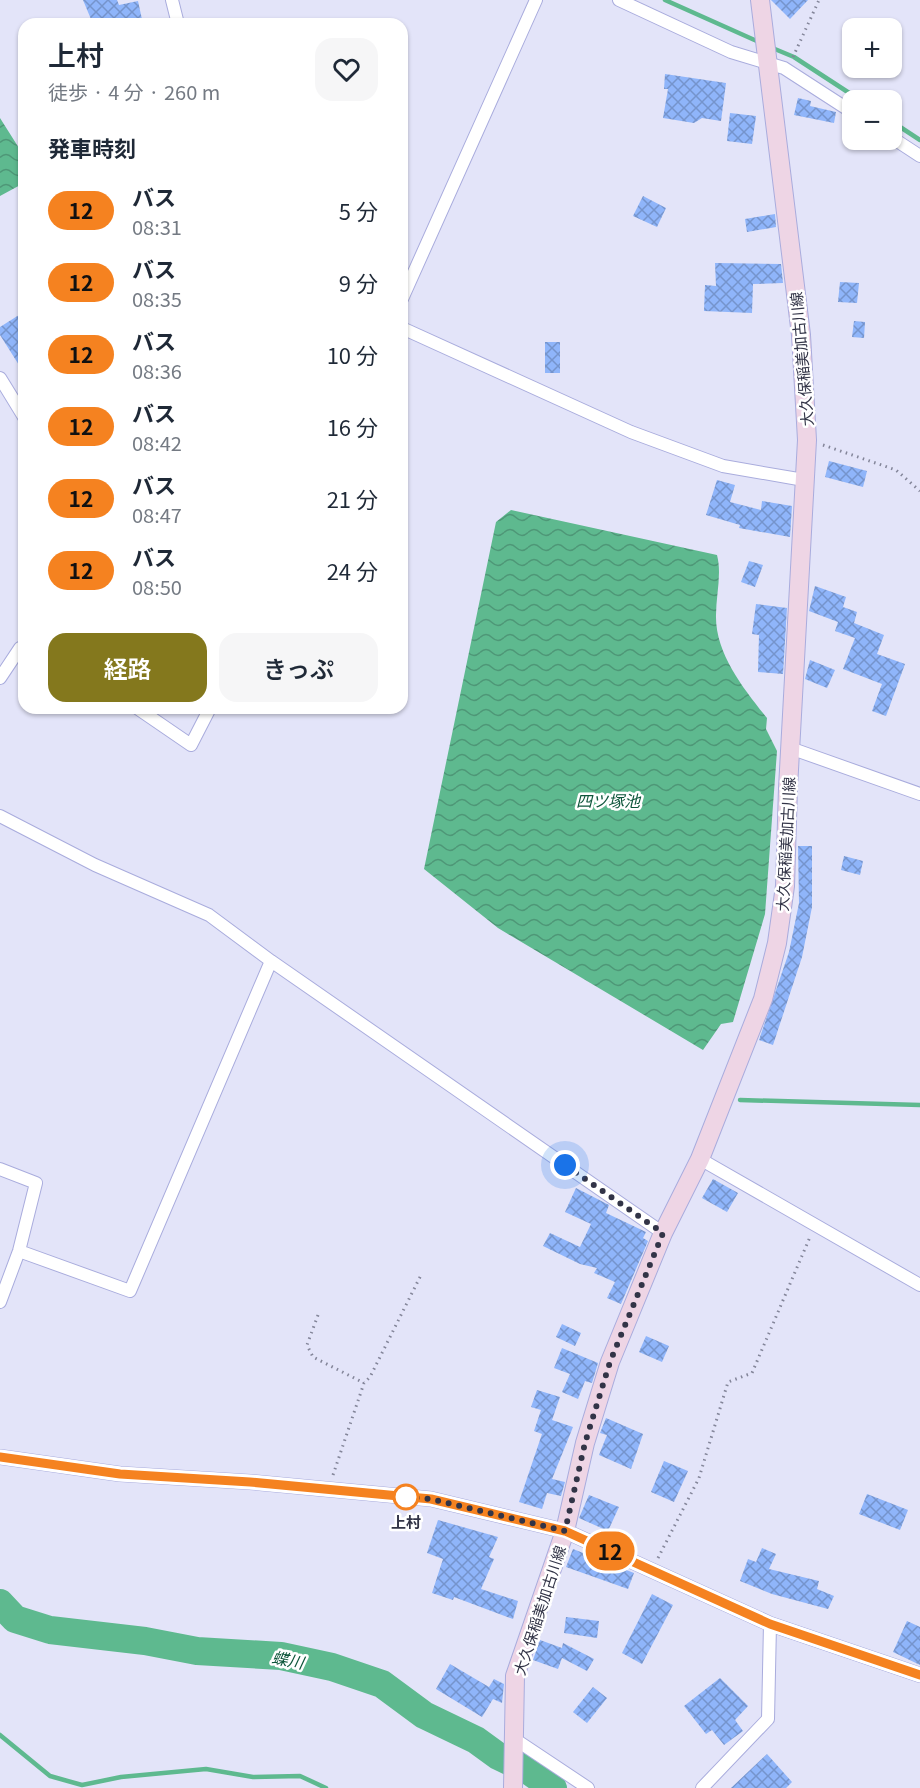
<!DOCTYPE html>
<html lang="ja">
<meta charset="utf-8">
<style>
:root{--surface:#fff;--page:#f6f6f7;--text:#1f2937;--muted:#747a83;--accent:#84781d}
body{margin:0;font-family:Georgia,"Noto Sans JP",serif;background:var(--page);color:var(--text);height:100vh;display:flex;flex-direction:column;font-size:22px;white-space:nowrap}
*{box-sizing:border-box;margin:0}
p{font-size:20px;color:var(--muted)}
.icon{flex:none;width:33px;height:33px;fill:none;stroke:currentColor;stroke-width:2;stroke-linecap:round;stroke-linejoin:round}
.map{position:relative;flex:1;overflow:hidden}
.details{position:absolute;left:18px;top:18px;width:390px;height:696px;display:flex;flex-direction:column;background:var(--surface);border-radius:18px;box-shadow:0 2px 4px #0004}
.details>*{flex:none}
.badge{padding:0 12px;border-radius:20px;font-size:21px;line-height:39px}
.tools{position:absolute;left:842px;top:18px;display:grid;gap:12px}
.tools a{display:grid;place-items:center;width:60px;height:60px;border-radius:12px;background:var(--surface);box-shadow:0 2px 4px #0004;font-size:30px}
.you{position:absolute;width:30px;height:30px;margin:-15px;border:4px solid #fff;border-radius:50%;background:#1a73e8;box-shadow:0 0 0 9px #1a73e833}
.map>.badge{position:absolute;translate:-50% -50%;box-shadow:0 0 0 3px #fff}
h2{padding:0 30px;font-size:22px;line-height:54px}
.round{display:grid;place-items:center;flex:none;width:63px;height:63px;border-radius:18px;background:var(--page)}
.head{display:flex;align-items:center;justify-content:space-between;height:102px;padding:0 30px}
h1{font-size:28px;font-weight:600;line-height:45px}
.button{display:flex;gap:12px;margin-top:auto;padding:12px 30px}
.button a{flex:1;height:69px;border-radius:18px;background:var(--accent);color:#fff;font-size:24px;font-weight:600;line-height:69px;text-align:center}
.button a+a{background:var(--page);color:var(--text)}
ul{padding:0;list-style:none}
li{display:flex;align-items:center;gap:18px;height:72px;padding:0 30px}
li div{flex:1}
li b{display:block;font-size:22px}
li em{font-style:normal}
li .badge{min-width:66px;font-weight:700;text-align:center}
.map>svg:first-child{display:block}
.water{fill:url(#water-waves)}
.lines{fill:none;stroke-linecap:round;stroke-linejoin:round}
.stream{stroke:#5eb98f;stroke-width:4.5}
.river{stroke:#5eb98f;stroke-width:28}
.building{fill:url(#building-cross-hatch)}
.minor-casing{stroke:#a9acdd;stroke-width:14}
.tertiary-casing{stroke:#a9acdd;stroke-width:16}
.secondary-casing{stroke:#a9acdd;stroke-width:20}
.path{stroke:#838599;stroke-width:3;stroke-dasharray:1.5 4.5;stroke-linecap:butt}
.minor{stroke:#fff;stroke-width:12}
.tertiary{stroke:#fff;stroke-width:15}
.secondary{stroke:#eed5e5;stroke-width:18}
.line-casing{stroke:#fff;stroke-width:14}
.line{stroke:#f58220;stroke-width:9}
.walk{stroke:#323447;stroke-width:6;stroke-dasharray:0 10.8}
.stop-dot{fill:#fff;stroke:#f58220;stroke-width:3}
.labels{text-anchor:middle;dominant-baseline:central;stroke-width:5;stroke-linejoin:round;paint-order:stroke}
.street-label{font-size:15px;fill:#323447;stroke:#fff}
.stop-label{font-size:15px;font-weight:bold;fill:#323447;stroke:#fff}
.water-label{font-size:16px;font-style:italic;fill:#0e563b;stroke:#fff}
</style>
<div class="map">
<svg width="920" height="1788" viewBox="0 0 920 1788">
<defs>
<pattern id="water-waves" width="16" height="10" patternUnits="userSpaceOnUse" patternTransform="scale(1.5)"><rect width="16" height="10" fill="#5eb98f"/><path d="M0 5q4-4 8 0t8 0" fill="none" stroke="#4e9777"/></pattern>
<pattern id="building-cross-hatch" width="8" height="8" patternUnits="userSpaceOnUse" patternTransform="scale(1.5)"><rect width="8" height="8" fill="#8fb5fa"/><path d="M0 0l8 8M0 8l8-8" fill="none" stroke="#7594cc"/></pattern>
</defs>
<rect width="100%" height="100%" fill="#e3e4f9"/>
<path class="water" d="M0,118L24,156V183L0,196Z
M511,510L717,555C722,574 716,595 716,615C715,654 745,690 767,718L766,729L777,751L765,914L733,1022L721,1024L703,1050L498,928L424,869L496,522Z"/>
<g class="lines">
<path class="stream" d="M665,0L759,42
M770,47L794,57L860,100
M891,121L920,140
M740,1100L920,1105
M0,1735L50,1776L82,1785L121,1777L206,1769L253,1777L300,1776L326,1788"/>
<path class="river" d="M0,1603L15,1619L50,1630L145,1641L197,1651L281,1656L332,1667L382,1684L424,1715L476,1740L498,1756L529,1771L553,1788"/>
</g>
<path class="building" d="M83,0H117L119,5L138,1L143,24H93Z
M771,0H808L790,19Z
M665,74L726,83L721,121L702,118L694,123L663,118L668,89H664Z
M798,98L811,101L810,106L836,112L834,123L794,115Z
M730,113L756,116L752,144L727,141Z
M643,196L666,208L657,227L633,216Z
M775,214L776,227L747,232L745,219Z
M715,263L781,264L783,283L753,284L752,313L704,311L705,285L716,286Z
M840,282L859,283L857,303L838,302Z
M19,315L24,323V373L0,335V327Z
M854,321L865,322L864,338L852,337Z
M545,342H560V373H545Z
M829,461L867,471L863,487L825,477Z
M717,480L735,485L730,502L761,510L762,501L792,506L790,537L739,528L740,525L706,515Z
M749,561L763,565L755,587L741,582Z
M815,586L846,597L843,607L857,612L854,623L884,635L877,654L905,664L886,716L872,711L882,684L843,669L855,638L835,631L838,622L809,611Z
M756,604L787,608L783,674L758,672L759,635L752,634Z
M810,660L835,670L827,688L805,679Z
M798,846H812V907L802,957L773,1045L759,1040L789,952L799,903Z
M844,856L863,861L860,875L841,870Z
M713,1179L738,1193L727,1212L702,1198Z
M576,1188L609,1205L606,1213L646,1232L643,1238L648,1241L621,1304L607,1298L615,1282L594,1273L597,1268L580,1264L543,1246L550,1233L580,1247L591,1224L565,1212Z
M562,1324L581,1333L575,1346L556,1337Z
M646,1336L669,1346L662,1362L639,1352Z
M562,1348L598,1363L592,1383L585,1381L578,1399L562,1392L570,1374L554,1368Z
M537,1390L560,1397L552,1420L573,1427L552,1479L565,1482L561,1496L547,1493L542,1509L519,1502L542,1434L534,1431L541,1410L531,1407Z
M606,1418L643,1434L631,1469L599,1455L607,1435L600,1433Z
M664,1461L688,1471L674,1502L651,1492Z
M867,1494L908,1510L900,1530L859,1514Z
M589,1495L619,1507L608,1531L579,1518Z
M438,1520L498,1537L489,1557L494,1559L481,1589L518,1601L513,1619L454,1597L453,1600L432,1593L443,1559L427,1553Z
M762,1548L776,1554L769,1569L819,1581L817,1589L834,1596L828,1609L772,1594L740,1581L748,1559L756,1562Z
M573,1549L634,1573L628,1589L566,1567Z
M652,1594L673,1605L642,1664L622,1653Z
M566,1617L599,1621L597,1638L564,1633Z
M907,1621L920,1627V1665L893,1652Z
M540,1640L562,1648L563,1643L594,1659L587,1671L562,1658L558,1669L533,1660Z
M450,1664L489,1687L494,1679L504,1684L502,1703L493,1699L482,1717L436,1689Z
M720,1678L748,1706L735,1720L743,1731L724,1745L712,1730L706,1734L684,1706Z
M593,1687L607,1698L587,1723L573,1712Z
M767,1754L792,1782L786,1788H731Z"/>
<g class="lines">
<defs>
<path id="minor" d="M172,0L178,24
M619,0L731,52L784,68L852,112
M891,137L920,156
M402,299L536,0
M402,328L631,432L723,466L804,480
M0,378L24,417
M0,678L20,648L24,646
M137,708L191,745L210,708
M790,748L920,794
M0,816L95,865L209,915L271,961L663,1233
M700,1159L920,1285
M0,1169L36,1183L19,1251L0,1302
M19,1251L130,1291L271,961
M513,1738L588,1788
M702,1788L768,1719L770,1624"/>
<path id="tertiary" d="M0,1457L120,1474L250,1482L431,1499L565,1531L770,1624L920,1675"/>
<path id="secondary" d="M513,1788L515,1676L565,1531L585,1443L610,1362L663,1233L700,1159L763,999L777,943L785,886L788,788L807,440L801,335L760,0"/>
</defs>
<use href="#minor" class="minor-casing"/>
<use href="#tertiary" class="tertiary-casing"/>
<use href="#secondary" class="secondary-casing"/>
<path class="path" d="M793,57L819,0
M823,445L896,470L920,491
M318,1315L307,1345L313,1357L364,1383
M333,1475L364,1383L370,1377L422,1273
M658,1558L699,1478L728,1382L752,1373L810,1237"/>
<use href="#minor" class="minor"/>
<use href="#tertiary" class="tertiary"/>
<use href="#secondary" class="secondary"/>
</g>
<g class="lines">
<defs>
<path id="line" d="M0,1457L120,1474L250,1482L431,1499L565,1531L770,1624L920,1675"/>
</defs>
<use href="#line" class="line-casing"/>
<use href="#line" class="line"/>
<path class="walk" d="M406,1497L431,1499L565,1531L585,1443L610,1362L663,1233L565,1165"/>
</g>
<circle class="stop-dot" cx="406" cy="1497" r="12"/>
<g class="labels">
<g class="street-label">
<text transform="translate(801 359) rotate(-95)">大久保稲美加古川線</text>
<text transform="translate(785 844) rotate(-87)">大久保稲美加古川線</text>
<text transform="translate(539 1610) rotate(-72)">大久保稲美加古川線</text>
</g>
<g class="stop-label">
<text x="406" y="1521">上村</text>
</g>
<g class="water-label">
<text x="608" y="800">四ツ塚池</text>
<text transform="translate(288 1659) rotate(11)">蝶川</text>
</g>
</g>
</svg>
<div class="tools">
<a>+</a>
<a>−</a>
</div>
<div class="you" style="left:565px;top:1165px"></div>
<b class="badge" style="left:610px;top:1551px;background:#f58220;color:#111">12</b>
<section class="details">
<div class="head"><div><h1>上村</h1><p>徒歩 · 4 分 · 260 m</p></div><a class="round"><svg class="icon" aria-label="heart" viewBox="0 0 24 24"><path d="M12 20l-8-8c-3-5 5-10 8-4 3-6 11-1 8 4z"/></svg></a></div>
<h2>発車時刻</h2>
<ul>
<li><span class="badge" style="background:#f58220;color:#111">12</span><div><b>バス</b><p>08:31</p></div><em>5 分</em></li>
<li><span class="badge" style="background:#f58220;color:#111">12</span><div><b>バス</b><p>08:35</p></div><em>9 分</em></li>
<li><span class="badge" style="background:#f58220;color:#111">12</span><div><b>バス</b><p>08:36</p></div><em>10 分</em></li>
<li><span class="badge" style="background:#f58220;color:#111">12</span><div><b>バス</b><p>08:42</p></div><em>16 分</em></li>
<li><span class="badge" style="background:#f58220;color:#111">12</span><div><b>バス</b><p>08:47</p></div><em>21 分</em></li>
<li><span class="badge" style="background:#f58220;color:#111">12</span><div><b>バス</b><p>08:50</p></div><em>24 分</em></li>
</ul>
<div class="button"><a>経路</a><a>きっぷ</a></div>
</section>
</div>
